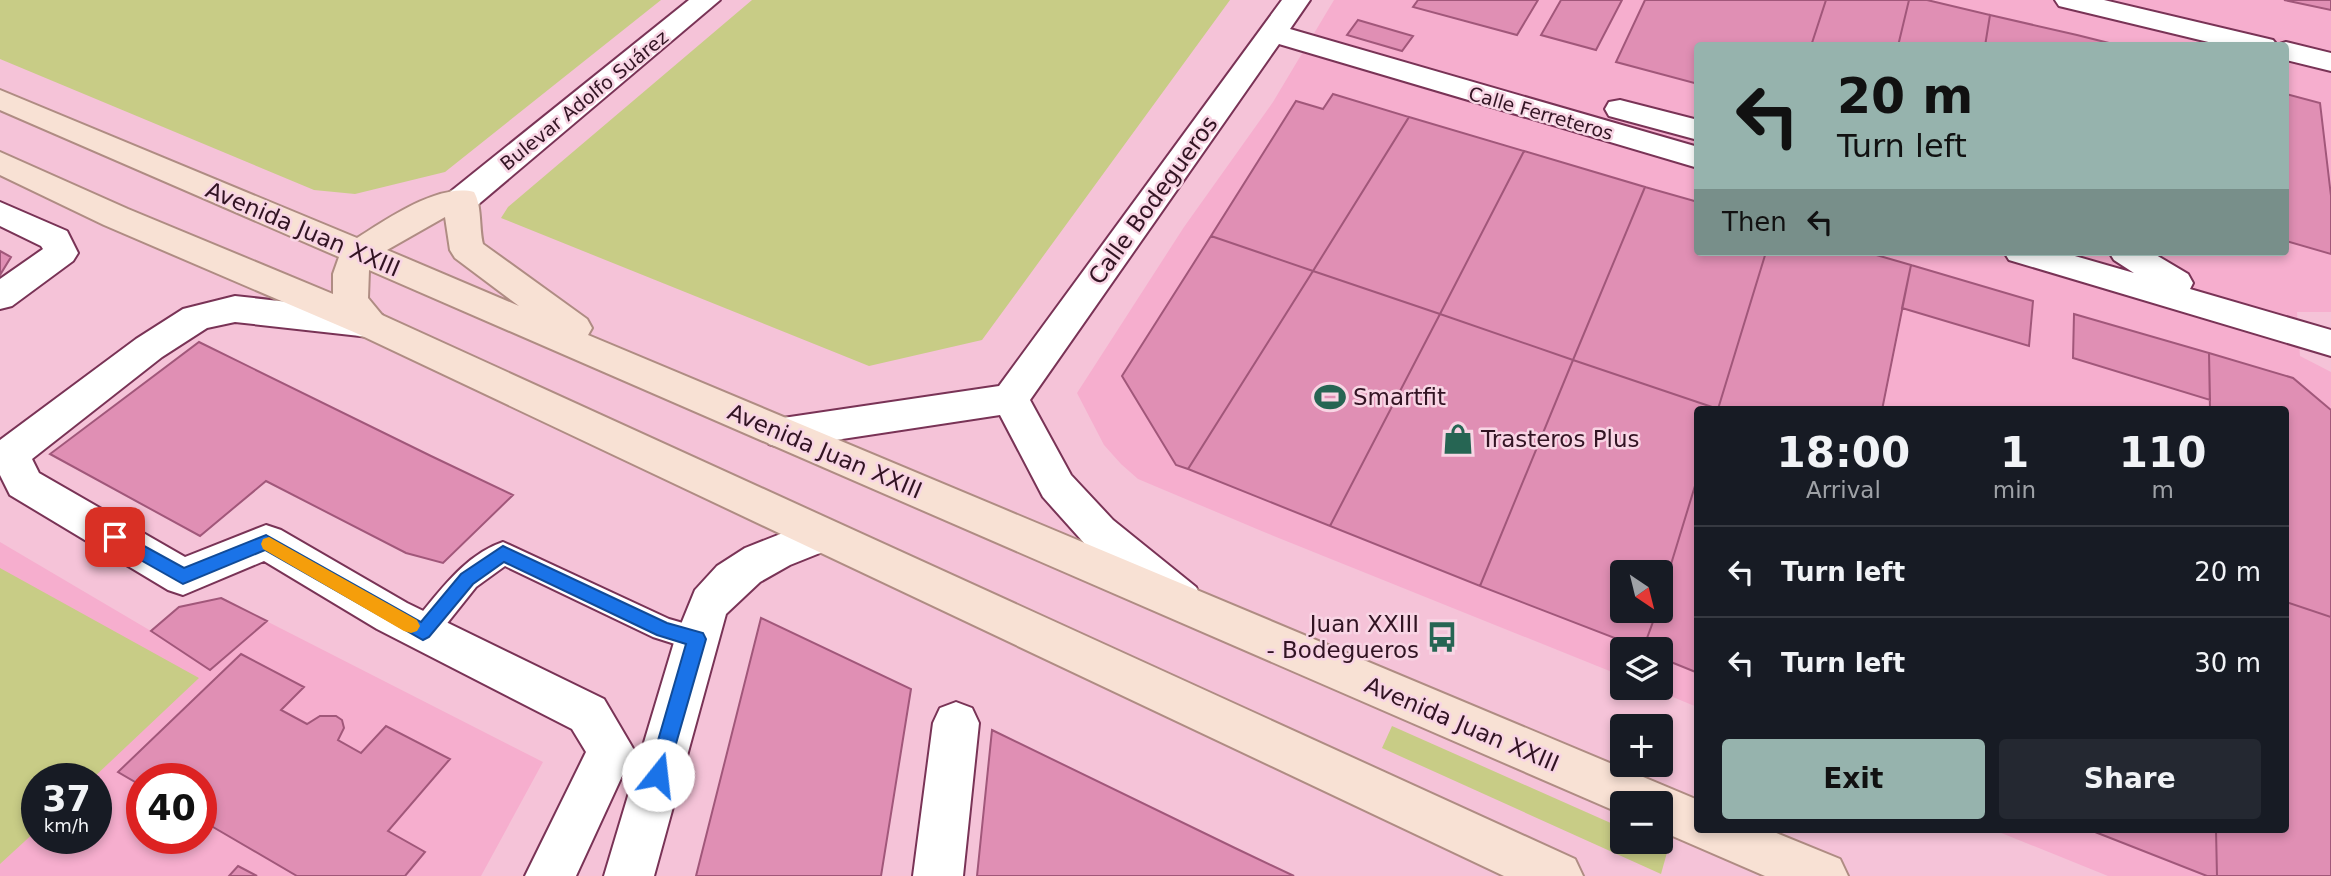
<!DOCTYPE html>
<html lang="en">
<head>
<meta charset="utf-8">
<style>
  :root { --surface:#171b24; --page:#242831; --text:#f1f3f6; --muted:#9ea1a6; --line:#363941; --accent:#96b3ad }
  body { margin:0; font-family:"DejaVu Sans",sans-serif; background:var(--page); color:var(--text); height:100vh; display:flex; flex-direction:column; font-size:26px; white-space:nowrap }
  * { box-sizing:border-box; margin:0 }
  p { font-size:23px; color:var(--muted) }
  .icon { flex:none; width:38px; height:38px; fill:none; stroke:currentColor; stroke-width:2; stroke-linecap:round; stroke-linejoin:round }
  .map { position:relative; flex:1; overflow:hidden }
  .sheet { position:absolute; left:1694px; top:406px; width:595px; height:427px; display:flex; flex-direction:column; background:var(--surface); border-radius:7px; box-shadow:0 4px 10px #0003 }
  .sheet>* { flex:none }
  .top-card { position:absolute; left:1694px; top:42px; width:595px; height:214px; border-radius:7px; box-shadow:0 4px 10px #0003; background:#96b3ad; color:#111; overflow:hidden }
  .needle { width:46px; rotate:145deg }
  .fabs { position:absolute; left:1610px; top:560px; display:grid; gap:14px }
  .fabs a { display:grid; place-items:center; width:63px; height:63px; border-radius:7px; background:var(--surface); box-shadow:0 4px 10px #0003; font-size:35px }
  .speed { position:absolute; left:21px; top:763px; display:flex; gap:14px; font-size:35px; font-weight:700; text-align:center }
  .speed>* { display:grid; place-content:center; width:91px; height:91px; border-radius:50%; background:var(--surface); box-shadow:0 4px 10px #0003; line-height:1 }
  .speed small { font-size:18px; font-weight:400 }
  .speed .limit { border:10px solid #d22; background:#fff; color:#111 }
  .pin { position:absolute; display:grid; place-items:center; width:60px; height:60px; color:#fff; margin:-30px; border-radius:14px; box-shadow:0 4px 10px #0006 }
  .me { position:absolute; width:77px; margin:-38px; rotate:16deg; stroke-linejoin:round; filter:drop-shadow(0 0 5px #0008) }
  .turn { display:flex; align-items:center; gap:24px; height:147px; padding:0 28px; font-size:32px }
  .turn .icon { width:91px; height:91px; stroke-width:2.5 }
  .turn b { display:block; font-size:49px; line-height:60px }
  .then { display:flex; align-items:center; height:66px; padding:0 28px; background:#0003; gap:14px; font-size:26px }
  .eta { display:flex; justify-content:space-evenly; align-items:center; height:119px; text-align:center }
  .eta b { font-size:42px; font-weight:700; line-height:49px }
  .button { display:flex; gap:14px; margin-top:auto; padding:14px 28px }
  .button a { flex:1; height:80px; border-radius:7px; background:var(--accent); color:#111; font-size:28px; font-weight:700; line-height:80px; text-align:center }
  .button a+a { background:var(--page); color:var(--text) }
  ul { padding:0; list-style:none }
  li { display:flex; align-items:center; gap:21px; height:91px; padding:0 28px; border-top:2px solid var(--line) }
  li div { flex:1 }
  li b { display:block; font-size:26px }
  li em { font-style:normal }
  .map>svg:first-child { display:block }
</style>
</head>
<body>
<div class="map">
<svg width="2331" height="876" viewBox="0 0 2331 876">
  <rect width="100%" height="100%" fill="#f5c3d8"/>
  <path fill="#f6aece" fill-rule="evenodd" d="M 1334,0 L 2331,0 L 2331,312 L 2297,312 L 2300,356 L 2331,372 L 2331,876 L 2108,876 L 1994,830 L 2286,830 L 2286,410 L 1698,410 L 1697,707 L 1651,688 L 1661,688 L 1661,649 L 1622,649 L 1622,676 L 1264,532 L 1138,479 L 1121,464 L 1104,445 L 1077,393 L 1184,227 L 1273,102 ZM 1698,46 L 2286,46 L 2286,252 L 1698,252 ZM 1622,572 L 1661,572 L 1661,611 L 1622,611 Z
    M 0,542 L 151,631 L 221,598 L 543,762 L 481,876 L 0,876 ZM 37,779 L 96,779 L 96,838 L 37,838 ZM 142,779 L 201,779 L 201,838 L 142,838 Z"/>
  <path fill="#c8cc86" d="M 0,0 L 661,0 L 445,172 L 355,194 L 314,190 L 0,59 Z
    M 752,0 L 1230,0 L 982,340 L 869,366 L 501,218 L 508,207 Z
    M 0,568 L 199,678 L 92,779 L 37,779 L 37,830 L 0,864 Z
    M 1392,726 L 1622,828 L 1622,842 L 1652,842 L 1668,849 L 1661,874 L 1382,748 Z"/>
  <path fill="#e08fb4" stroke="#a1577a" stroke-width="2" d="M 1418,0 L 1538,0 L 1517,35 L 1413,7 Z
    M 1561,0 L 1622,0 L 1596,50 L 1541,35 Z
    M 1645,0 L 1826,0 L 1811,46 L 1698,46 L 1698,84 L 1616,62 Z
    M 1826,0 L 1909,0 L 1898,46 L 1811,46 Z
    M 1909,0 L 1927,0 L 1990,15 L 1985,46 L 1898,46 Z
    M 2284,0 L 2331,0 L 2331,10 Z
    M 1990,15 L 2077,35 L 2121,46 L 1985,46 Z
    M 1358,20 L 1399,32 L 1413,36 L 1402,51 L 1347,35 Z
    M 1333,94 L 1409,117 L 1313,271 L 1211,236 L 1296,101 L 1323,109 Z
    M 2286,94 L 2320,103 L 2331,196 L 2331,254 L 2286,241 Z
    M 1409,117 L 1524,151 L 1440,314 L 1313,271 Z
    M 1524,151 L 1645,187 L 1573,360 L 1440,314 Z
    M 1645,187 L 1698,202 L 1698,252 L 1766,252 L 1718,409 L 1573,360 Z
    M 1211,236 L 1313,271 L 1188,469 L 1176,465 L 1122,376 Z
    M 0,251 L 11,257 L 0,275 Z
    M 1766,252 L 1866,252 L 1911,265 L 1882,410 L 1718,409 Z
    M 1911,265 L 2033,301 L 2029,346 L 1902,308 Z
    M 1313,271 L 1440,314 L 1330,526 L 1188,469 Z
    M 1440,314 L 1573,360 L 1480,586 L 1330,526 Z
    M 2074,314 L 2209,353 L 2210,400 L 2073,358 Z
    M 199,342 L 431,456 L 513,495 L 443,563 L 406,553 L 266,481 L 200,536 L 50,454 Z
    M 2209,353 L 2293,378 L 2331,410 L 2331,617 L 2286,602 L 2286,410 L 2210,410 Z
    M 1573,360 L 1718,409 L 1698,410 L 1698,476 L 1661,597 L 1661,572 L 1622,572 L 1622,611 L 1657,611 L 1643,649 L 1480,586 Z
    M 1698,476 L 1698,673 L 1661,658 L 1661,649 L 1643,649 L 1657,611 L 1661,611 L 1661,597 Z
    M 221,598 L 267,621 L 210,670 L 151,631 L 179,607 Z
    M 2286,602 L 2331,617 L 2331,876 L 2217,876 L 2216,830 L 2286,830 Z
    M 761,618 L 911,689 L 881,876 L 696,876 Z
    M 241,654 L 304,687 L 281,710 L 307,724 L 320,716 L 336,716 L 342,720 L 344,728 L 338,740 L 361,753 L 386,726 L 450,759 L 388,831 L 425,852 L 405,876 L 297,876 L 201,820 L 201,779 L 142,779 L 142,786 L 118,772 Z
    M 992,730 L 1235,848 L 1294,876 L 977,876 Z
    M 2090,830 L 2216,830 L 2217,876 L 2207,876 Z
    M 238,866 L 257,876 L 229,876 Z"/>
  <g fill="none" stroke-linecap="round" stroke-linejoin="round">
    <defs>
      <path id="service" d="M 503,542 L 669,619 L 707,630 L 711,639 L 707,648 L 697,651 L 653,637 L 505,566 L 476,587 L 433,641 L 423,644 L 413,641 L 409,632 L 413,623 C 439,593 464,555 503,542 Z"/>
      <path id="minor" d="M 1282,0 L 1310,0 L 1290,29 L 1698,147 L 1698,168 L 1279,44 L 1030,400 L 1071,475 L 1113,520 L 1196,587 L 1202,600 L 1196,613 L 1181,618 L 1166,613 L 1085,544 L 1043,497 L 1000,415 L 783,448 L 769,444 L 764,433 L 769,422 L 783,418 L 999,386 Z
        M 2055,0 L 2104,0 L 2273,40 L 2277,45 L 2286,42 L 2331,53 L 2331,71 L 2286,60 L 2286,46 L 2225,46 L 2059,6 Z
        M 1620,100 L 1698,120 L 1698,140 L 1609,116 L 1605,109 L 1609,102 Z
        M 0,202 L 67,231 L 78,253 L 73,261 L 12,306 L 0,309 L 0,279 L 43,249 L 41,246 L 0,226 Z
        M 2004,252 L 2061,252 L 2134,273 L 2114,260 L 2109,252 L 2151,252 L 2188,274 L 2193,283 L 2190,289 L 2331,330 L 2331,356 L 2009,260 Z
        M 235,296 L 369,311 L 382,315 L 387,324 L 382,333 L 369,337 L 235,322 L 207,328 L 162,357 L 32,459 L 39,473 L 185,557 L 266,525 L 281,530 L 407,603 L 604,699 L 634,750 L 576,876 L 525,876 L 586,752 L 572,729 L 377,629 L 264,561 L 183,595 L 168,590 L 10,495 L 0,475 L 0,440 L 136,339 L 183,309 Z
        M 956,702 L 972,708 L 979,723 L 963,876 L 913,876 L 933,723 L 940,708 Z"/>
      <path id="tertiary" d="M 821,518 L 835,523 L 841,535 L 835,547 L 790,565 L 760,582 L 726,614 L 654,876 L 604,876 L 675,639 L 695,590 L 717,566 L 745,548 Z"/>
      <path id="secondary" d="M 689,0 L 720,0 L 474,208 L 462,211 L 450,208 L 446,200 L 450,192 Z"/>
      <path id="primary" d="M 0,90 L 357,238 C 386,220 438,183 474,192 C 482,206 479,228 483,244 L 587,319 L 592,328 L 588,335 L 1698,800 L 1698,830 L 1769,830 L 1840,859 L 1848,876 L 1765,876 L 1661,831 L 1661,803 L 1622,803 L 1622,814 L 369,270 L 368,298 L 382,315 L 1575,859 L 1583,876 L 1504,876 L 356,333 L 104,225 L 0,175 L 0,152 L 128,209 L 333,294 L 333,274 L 339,257 L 0,110 ZM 445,217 L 450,250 L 455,258 L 519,306 L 387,250 Z"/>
    </defs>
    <use href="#service" stroke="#793356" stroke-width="4"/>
    <use href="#minor" stroke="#793356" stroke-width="4"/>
    <use href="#tertiary" stroke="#793356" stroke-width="4"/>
    <use href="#secondary" stroke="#793356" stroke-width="4"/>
    <use href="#primary" stroke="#af8c83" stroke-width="4"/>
    <use href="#service" fill="#fff" fill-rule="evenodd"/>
    <use href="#minor" fill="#fff" fill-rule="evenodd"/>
    <use href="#tertiary" fill="#fff" fill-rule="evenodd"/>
    <use href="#secondary" fill="#fff" fill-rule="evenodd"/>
    <use href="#primary" fill="#f8e1d4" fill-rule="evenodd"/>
  </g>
  <path fill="#1a73e8" stroke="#114b97" stroke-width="2" d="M 115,530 L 184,568 L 266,535 L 421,622 L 461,574 L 503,546 L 667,623 L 703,633 L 706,639 L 665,782 L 658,785 L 651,782 L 648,775 L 686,644 L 657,635 L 504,562 L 473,584 L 429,637 L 423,640 L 265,550 L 183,584 L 109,542 L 107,537 L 109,532 Z"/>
  <path fill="#f59e0b" d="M 269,537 L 417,620 L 420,626 L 417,631 L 411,633 L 404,631 L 263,549 L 261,544 L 263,539 Z"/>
  <defs>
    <symbol id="stadium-bare" viewBox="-9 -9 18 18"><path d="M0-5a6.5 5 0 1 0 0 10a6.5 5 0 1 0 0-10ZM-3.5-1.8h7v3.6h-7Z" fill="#266553" stroke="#f8d5e4" stroke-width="2.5" paint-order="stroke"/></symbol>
    <symbol id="shop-bare" viewBox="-9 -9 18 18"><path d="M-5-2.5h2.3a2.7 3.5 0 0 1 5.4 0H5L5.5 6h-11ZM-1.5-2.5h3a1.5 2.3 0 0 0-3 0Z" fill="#266553" stroke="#f8d5e4" stroke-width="2.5" paint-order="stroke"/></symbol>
    <symbol id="bus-bare" viewBox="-9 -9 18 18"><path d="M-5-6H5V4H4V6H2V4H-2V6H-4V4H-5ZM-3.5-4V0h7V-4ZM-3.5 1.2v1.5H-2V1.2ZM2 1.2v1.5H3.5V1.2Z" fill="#266553" stroke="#f8d5e4" stroke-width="2.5" paint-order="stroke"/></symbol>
  </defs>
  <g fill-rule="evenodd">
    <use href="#stadium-bare" x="1308" y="375" width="44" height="44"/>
    <use href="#shop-bare" x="1436" y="417" width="44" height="44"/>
    <use href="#bus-bare" x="1420" y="615" width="44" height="44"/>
  </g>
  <g text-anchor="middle" stroke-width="5" stroke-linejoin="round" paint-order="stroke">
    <g font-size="19" fill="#321423" stroke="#f8d5e4">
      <text transform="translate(584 100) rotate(-39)" y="7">Bulevar Adolfo Suárez</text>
      <text transform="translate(1541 113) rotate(16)" y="7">Calle Ferreteros</text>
    </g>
    <g font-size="23" fill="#321423" stroke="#f8d5e4">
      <text transform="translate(1153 200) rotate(-54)" y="8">Calle Bodegueros</text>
      <text transform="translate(303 229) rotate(23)" y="8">Avenida Juan XXIII</text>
      <text transform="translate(825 451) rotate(23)" y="8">Avenida Juan XXIII</text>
      <text transform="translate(1462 724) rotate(23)" y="8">Avenida Juan XXIII</text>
    </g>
    <g font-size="23" fill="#321423" stroke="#f8d5e4" text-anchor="start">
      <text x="1353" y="405">Smartfit</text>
      <text x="1481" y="447">Trasteros Plus</text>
      <text x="1419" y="632" text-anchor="end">Juan XXIII<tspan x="1419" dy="26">- Bodegueros</tspan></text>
    </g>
  </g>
</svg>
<div class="fabs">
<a><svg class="needle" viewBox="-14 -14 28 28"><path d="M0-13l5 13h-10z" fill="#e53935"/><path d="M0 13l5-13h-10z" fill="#9ea1a6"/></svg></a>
<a><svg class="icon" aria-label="layers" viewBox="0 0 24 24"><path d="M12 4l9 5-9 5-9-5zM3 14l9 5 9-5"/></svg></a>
<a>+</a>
<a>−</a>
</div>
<div class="speed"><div>37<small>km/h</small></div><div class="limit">40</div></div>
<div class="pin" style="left:115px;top:537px;background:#d93025"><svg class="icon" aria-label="arrive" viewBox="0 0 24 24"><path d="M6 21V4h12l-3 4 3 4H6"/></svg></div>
<svg class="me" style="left:658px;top:775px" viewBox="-20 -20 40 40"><circle r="19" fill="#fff"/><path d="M0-13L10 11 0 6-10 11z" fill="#1a73e8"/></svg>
<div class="top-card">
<div class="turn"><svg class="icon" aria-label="left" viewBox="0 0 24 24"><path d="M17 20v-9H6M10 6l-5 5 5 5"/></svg><div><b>20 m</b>Turn left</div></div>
<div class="then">Then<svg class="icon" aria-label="left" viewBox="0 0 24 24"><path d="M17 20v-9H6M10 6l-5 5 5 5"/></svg></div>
</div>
<section class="sheet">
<div class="eta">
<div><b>18:00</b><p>Arrival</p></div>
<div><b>1</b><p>min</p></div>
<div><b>110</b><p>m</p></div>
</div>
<ul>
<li><svg class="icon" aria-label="left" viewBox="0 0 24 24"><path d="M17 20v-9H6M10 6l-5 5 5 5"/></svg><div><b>Turn left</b></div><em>20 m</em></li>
<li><svg class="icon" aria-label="left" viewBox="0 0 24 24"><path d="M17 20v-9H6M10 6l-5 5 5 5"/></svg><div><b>Turn left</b></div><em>30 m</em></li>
</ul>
<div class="button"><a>Exit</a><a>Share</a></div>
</section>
</div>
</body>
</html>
